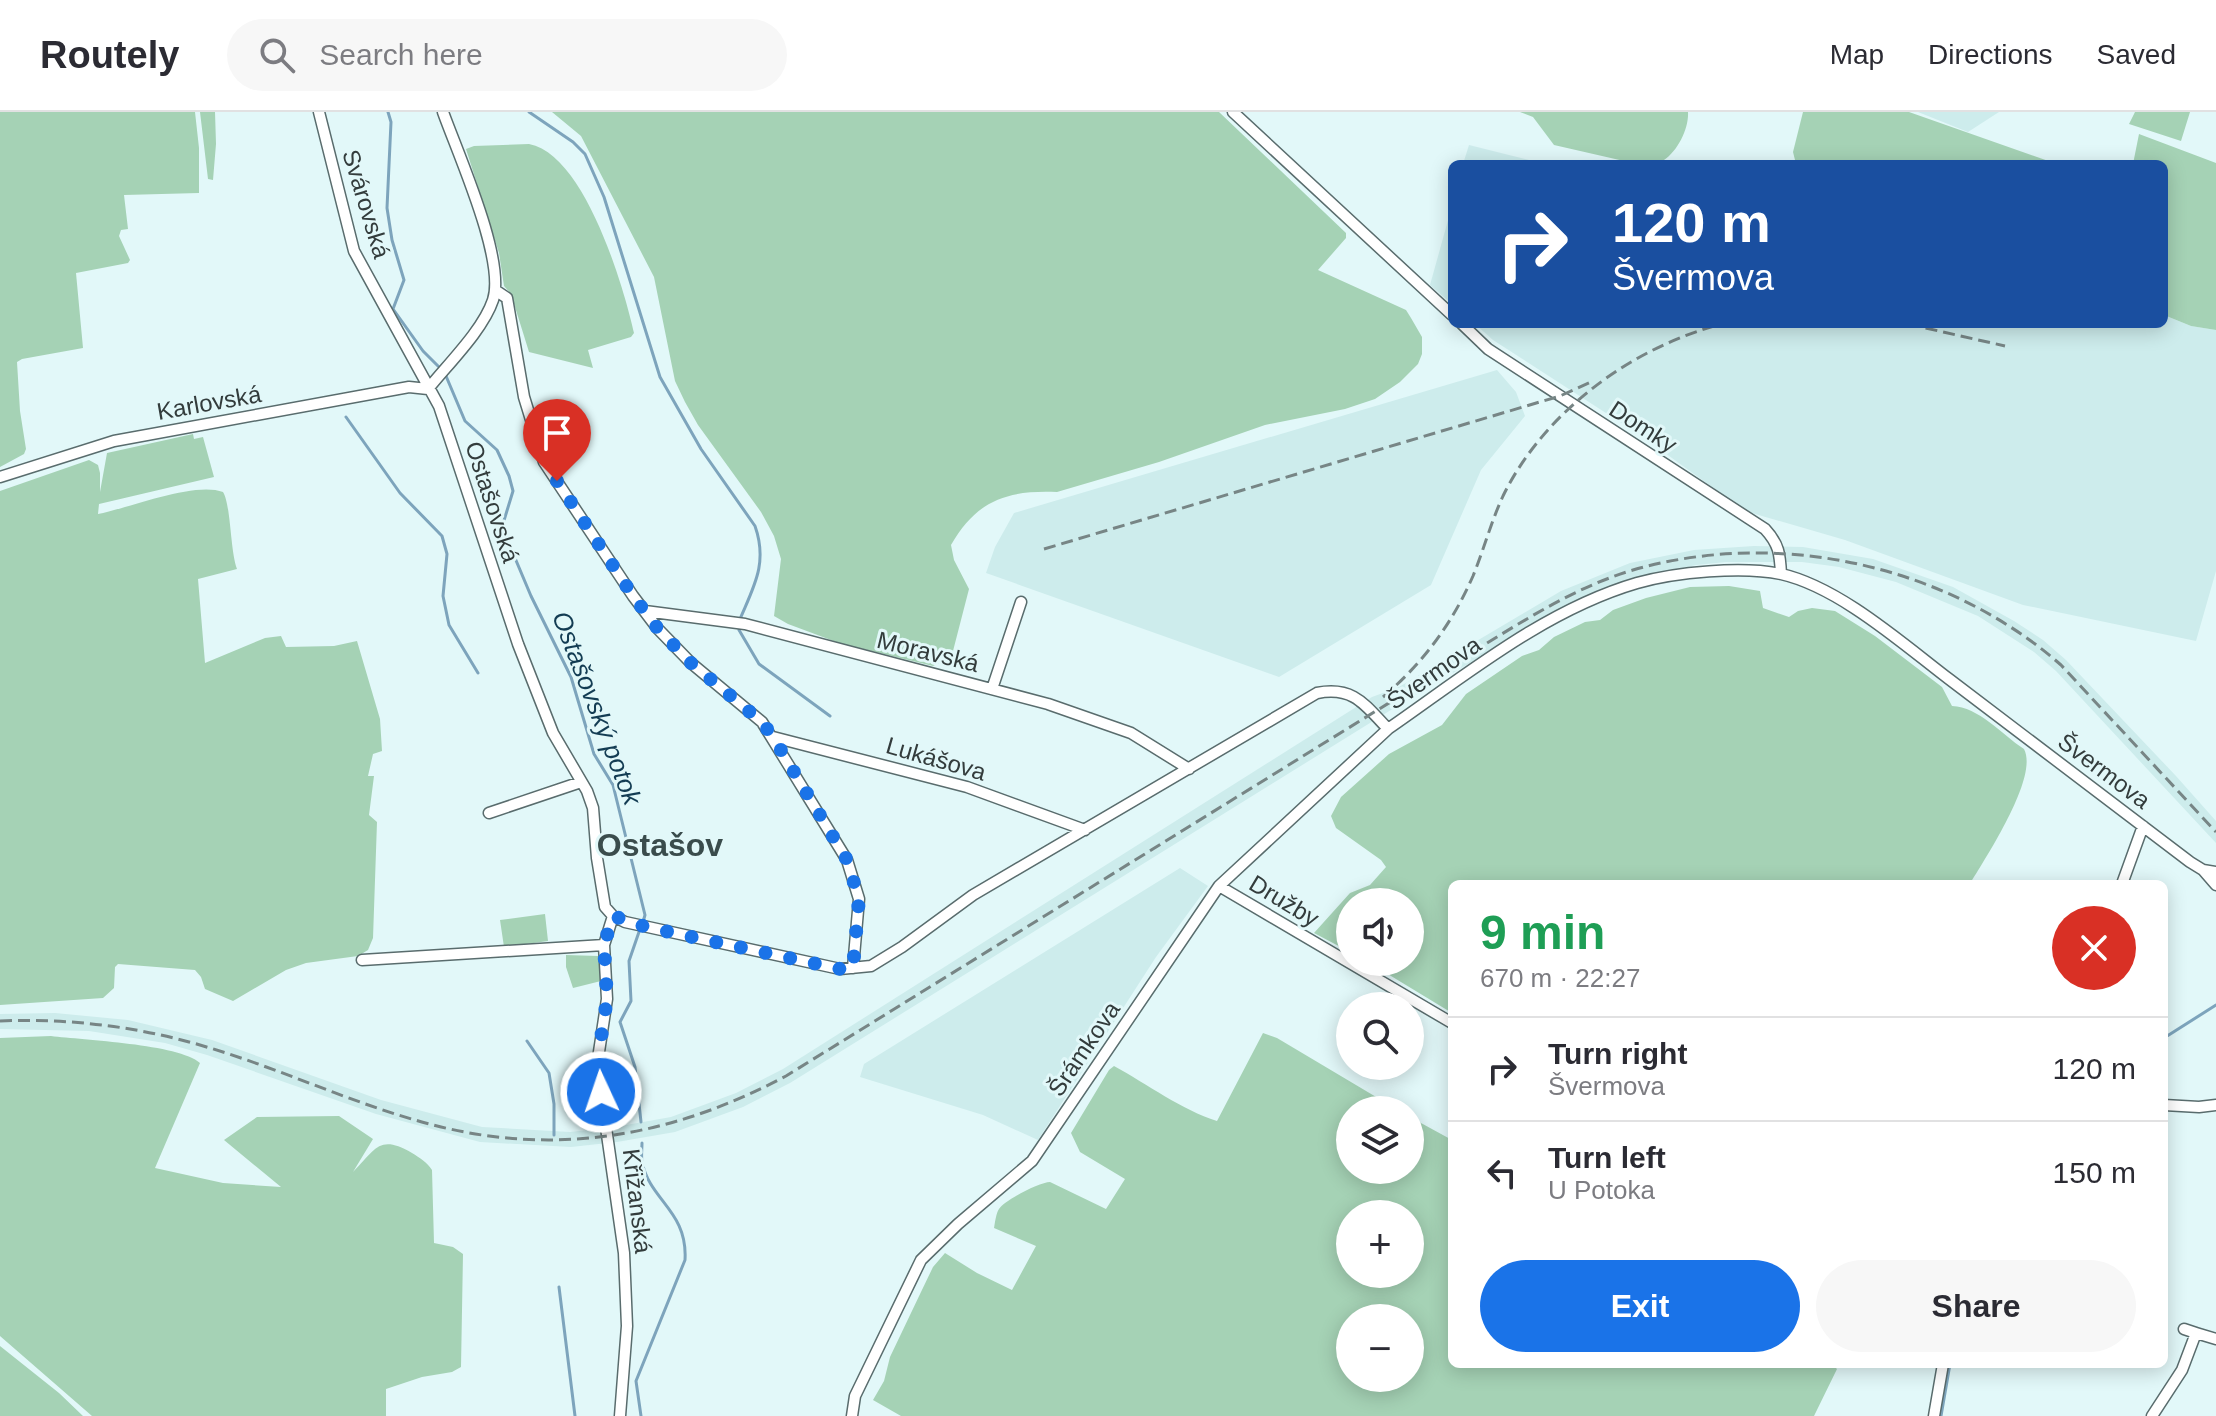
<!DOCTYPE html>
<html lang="en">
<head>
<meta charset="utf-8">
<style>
  :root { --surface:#fff; --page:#f7f7f7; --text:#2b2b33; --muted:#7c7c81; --line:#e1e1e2; --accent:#1a73e8 }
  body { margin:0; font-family:Helvetica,sans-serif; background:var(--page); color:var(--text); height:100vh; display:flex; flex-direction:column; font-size:30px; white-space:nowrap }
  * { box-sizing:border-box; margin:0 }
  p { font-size:26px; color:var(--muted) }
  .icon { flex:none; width:44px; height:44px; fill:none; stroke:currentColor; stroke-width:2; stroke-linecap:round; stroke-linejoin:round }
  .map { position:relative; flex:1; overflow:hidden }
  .details { position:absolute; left:1448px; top:768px; width:720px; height:488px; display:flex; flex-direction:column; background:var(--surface); border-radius:12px; box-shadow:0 4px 20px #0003 }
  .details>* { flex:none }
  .top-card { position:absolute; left:1448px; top:48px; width:720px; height:168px; border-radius:12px; box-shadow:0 4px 20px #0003; background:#1a4fa0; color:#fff; overflow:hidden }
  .buttons { position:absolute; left:1336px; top:776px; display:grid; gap:16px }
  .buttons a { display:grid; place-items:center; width:88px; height:88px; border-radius:50%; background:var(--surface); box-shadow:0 4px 20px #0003; font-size:40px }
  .pin { position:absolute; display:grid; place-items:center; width:68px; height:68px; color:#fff; margin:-82px -34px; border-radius:50% 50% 50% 0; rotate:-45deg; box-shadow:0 0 8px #0007 }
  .pin .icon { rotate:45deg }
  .me { position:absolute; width:88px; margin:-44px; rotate:357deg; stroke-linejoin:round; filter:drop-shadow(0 0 6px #0008) }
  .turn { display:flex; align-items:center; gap:28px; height:168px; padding:0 32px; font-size:36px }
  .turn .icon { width:104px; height:104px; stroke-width:2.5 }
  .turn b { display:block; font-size:56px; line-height:68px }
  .round { display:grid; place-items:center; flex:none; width:84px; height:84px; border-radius:42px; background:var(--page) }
  .headline { display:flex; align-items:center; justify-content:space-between; height:136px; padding:0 32px }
  h1 { font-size:48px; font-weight:600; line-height:60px; color:#1e9e55 }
  .action { display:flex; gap:16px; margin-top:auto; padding:16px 32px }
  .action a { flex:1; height:92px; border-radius:48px; background:var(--accent); color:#fff; font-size:32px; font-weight:600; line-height:92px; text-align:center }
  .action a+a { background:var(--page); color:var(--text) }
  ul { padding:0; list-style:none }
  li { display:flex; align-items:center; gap:24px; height:104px; padding:0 32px; border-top:2px solid var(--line) }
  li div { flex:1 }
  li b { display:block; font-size:30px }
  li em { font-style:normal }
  header { display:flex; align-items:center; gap:48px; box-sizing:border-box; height:112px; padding:0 40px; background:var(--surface); border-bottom:2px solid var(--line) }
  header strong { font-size:38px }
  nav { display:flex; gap:44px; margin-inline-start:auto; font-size:28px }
  .search { width:560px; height:72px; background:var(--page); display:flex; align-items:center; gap:20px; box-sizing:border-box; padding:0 28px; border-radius:44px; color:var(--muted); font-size:30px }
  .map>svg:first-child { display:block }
</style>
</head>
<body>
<header>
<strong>Routely</strong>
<div class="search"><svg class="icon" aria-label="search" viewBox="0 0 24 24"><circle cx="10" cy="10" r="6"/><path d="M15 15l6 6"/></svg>Search here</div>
<nav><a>Map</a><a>Directions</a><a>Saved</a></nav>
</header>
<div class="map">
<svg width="2216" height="1304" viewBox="0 0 2216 1304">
  <rect width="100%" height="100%" fill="#e2f8f9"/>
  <path fill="#cdecec" d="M 1918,0 L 1999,0 L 1968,20 Z
    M 1469,33 L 1545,52 L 1463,52 Z
    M 1452,94 L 1452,192 L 1430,173 Z
    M 2164,203 L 2191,214 L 2216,218 L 2216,459 L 2196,529 L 2023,493 L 1845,428 L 1745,399 L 1643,325 L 1493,228 L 1475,212 L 2164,212 Z
    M 1497,258 L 1516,280 L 1525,304 L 1481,358 L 1431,473 L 1279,565 L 986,461 L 995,435 L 1014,401 Z
    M 1754,434 L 1803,435 L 1873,447 L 1953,475 L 2014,509 L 2043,528 L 2066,548 L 2176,664 L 2216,709 L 2216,731 L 2056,559 L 2034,540 L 1978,504 L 1896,470 L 1839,455 L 1802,450 L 1726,450 L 1696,453 L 1634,466 L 1568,493 L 1407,588 L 790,971 L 743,995 L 675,1020 L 617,1030 L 571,1035 L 480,1030 L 376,1002 L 207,943 L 165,931 L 89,919 L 0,917 L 0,902 L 55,901 L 128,908 L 212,928 L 381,988 L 482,1015 L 570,1020 L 615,1015 L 671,1005 L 736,981 L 783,957 L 1372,585 L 1399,575 L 1561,479 L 1630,451 L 1694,438 Z
    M 1180,756 L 1208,774 L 1156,845 L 1038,1028 L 983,1003 L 860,965 L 864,952 Z"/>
  <path fill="#a5d2b5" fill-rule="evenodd" d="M 0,0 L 195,0 L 199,36 L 199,81 L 124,83 L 128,117 L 121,118 L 119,124 L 130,148 L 128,151 L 76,161 L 83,236 L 22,247 L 17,250 L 20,299 L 26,337 L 24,342 L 0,355 Z
    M 200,0 L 215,0 L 216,32 L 213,68 L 208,67 Z
    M 552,0 L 1219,0 L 1346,121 L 1346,126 L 1318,158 L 1406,198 L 1411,206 L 1422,225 L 1422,242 L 1418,252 L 1400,270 L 1375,287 L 1345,297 L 1265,313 L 1159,350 L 1057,380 C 1007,378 977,388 951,433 L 954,448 L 969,477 L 953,539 L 947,547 L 933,554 L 839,531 L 788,512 L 774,504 L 781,447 L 774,424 L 761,400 L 698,313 L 685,290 L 675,269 L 654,165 L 581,24 Z
    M 1520,0 L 1688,0 C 1689,16 1678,39 1664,48 C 1656,53 1645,52 1637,52 L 1554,33 L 1533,5 Z
    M 1803,0 L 1909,0 L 2057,52 L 1796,52 L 1793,40 Z
    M 2135,0 L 2190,0 L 2181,29 L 2129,12 Z
    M 2139,22 L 2216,51 L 2216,218 L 2191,214 L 2164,203 L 2164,52 L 2133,52 Z
    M 529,32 C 584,42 623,172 634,221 L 631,225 L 588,238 L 593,256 L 529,240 L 511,182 L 504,174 L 499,141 L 466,37 L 474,34 Z
    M 193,322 L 194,327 L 203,325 L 214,365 L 99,392 L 98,402 C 129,396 195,369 223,380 C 231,393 230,437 237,457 L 198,467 L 205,551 L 265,526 L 281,524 L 286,535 L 334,534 L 357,529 L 380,607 L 382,639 L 373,642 L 368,664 L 374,664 L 369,703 L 377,710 L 373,826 L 368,838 L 358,844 L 306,851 L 286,858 L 233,889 L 205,877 L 201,865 L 195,858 L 118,852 L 115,855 L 114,876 L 103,886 L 0,893 L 0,379 L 89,348 L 98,353 L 100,361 L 100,380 L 107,341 Z
    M 1729,474 L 1760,479 L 1763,496 L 1789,505 L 1798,499 L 1812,496 L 1835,499 L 1875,524 L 1942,575 L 1952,594 C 1979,595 2001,622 2024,637 C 2039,665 1986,745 1970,772 L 1452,772 L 1452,901 L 1368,850 L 1410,850 L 1410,790 L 1350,790 L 1350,840 L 1314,821 L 1350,781 L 1370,773 L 1386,755 L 1381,748 L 1336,716 L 1331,704 L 1341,685 L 1389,642 L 1442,613 L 1466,582 L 1522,544 L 1539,538 L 1554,525 L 1585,510 L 1600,508 L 1613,498 L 1646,486 L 1690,475 Z
    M 545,802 L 548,829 L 504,835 L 500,808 Z
    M 566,843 L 598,844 L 601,869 L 573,876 L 566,855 Z
    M 1263,921 L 1277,926 L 1398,998 L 1350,998 L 1350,1058 L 1410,1058 L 1410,1005 L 1452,1028 L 1452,1252 L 1832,1252 L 1837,1257 L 1814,1304 L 901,1304 L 873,1288 L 884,1269 L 890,1245 L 921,1180 L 933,1155 L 945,1141 L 977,1161 L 1012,1178 L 1036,1134 L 994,1116 C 995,1111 996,1101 999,1097 C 1005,1088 1040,1070 1050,1070 L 1106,1097 L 1125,1067 L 1080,1040 L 1071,1021 L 1109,958 L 1114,954 C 1147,972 1182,998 1217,1009 ZM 1350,1102 L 1410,1102 L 1410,1162 L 1350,1162 ZM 1350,1206 L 1410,1206 L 1410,1266 L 1350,1266 Z
    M 51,924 C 83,928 179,932 200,951 L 155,1056 L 223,1071 L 281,1075 L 224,1028 L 257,1005 L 339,1004 L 373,1027 L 353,1060 C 376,1037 379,1022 412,1041 C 420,1046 427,1050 432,1058 L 434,1131 L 453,1135 L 463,1142 L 461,1255 L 452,1260 L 422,1265 L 386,1277 L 386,1304 L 92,1304 L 0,1224 L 0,926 Z
    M 0,1234 L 59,1281 L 83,1304 L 0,1304 Z"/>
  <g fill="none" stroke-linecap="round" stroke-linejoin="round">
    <path stroke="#7da4bc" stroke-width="3" d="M 388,0 L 391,10 L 387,96 L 392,128 L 404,168 L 393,197 L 423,239 L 438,254
      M 529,0 L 573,30 L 585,42 L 604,85 L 660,265 L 701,337 L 755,414 C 768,451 754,474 740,507
      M 446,264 L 465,309 L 497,338 L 509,364 L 513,379 L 502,415 L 531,484 L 571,565 L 594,642 L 613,673 L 645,803 L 643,810
      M 346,305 L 400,381 L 442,424 L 447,442 L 443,484 L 449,513 L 478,561
      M 739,518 L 759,552 L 830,604
      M 640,817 L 629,849 L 631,889 L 620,910 L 635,955 L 641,1010
      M 2164,926 L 2216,893
      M 527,929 L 549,961 L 554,992 L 554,1023
      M 559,1175 L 575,1304
      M 641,1304 L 636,1269 L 685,1148 C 688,1099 650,1089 642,1050 C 641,1044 642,1037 642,1031
      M 1941,1304 L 1950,1252"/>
    <defs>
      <path id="minor" d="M 319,0 L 354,139 L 439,294 L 518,532 L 553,621 L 587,679 L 593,696 L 597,746 L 605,795 L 613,804 L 625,810 L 840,857 L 871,854 L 902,835 L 973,783 L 1317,581 C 1354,574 1365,593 1388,617 C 1466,563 1545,498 1637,471 C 1676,460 1742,454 1781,462 C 1839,475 1903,532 1949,567 C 2030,628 2110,689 2190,750 L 2203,758 L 2216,760
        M 1233,0 L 1452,203
        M 495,178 L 507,186 L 524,285 L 544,350 L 633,484 L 658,517 L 691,551 L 762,610 L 847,748 L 859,787 L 853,856
        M 1462,212 L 1488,237 L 1765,417 C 1779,432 1780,442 1781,462
        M 428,277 C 448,252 483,218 493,188 C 506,148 458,42 443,0
        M 0,365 L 114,329 L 409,275 L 428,277
        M 645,499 L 745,512 L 1048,592 L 1131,621 L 1189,657
        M 992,577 L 1021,490
        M 773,625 L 967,675 L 1085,718
        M 489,701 L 581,670
        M 2203,758 L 2216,773
        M 2122,772 L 2143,714
        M 1219,774 L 1452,911
        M 613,804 L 604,833 L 607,887 L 597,953 L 624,1141 L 627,1214 L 620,1304
        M 362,848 L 604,833
        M 2164,993 L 2199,995 L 2216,993
        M 2184,1217 L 2196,1221
        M 852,1304 L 855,1284 L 921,1148 L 958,1112 L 1032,1049 L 1219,774 L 1388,617
        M 1934,1304 L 1943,1252
        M 2152,1304 L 2182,1258 L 2196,1221 L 2216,1227"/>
    </defs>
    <use href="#minor" stroke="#596c6d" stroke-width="13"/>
    <use href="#minor" stroke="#fff" stroke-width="10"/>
    <path stroke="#778585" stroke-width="3" stroke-dasharray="12 6" stroke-linecap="butt" d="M 1908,212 L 2005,234
      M 1044,437 L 1560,284 L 1593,269
      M 1383,585 C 1423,551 1452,512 1473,464 C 1484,437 1491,410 1503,384 C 1544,300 1632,235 1722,212
      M 0,909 C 71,906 142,915 210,936 C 300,963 388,1009 482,1023 C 591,1039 690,1015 786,964 C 967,852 1148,740 1329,628 C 1381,596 1432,564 1484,533 C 1531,504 1579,474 1633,458 C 1779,416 1947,453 2061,553 L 2216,720"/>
  </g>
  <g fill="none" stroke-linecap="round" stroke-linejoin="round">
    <path stroke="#1a73e8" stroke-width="14" stroke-dasharray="0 25.2" d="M 557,369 L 633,484 L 658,517 L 691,551 L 762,610 L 773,625 L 847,748 L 859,787 L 853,856 L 840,857 L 646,815 L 613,804 L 604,833 L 607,887 L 597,953 L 601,980"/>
  </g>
  <g text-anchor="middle" stroke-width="6" stroke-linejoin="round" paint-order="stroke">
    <g font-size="24" fill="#333c3c" stroke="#e2f8f9">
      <text transform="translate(366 92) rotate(73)" y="8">Svárovská</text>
      <text transform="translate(209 291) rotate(-10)" y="8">Karlovská</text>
      <text transform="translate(1643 315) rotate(33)" y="8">Domky</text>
      <text transform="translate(492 390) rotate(72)" y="8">Ostašovská</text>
      <text transform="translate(928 540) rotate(14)" y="8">Moravská</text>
      <text transform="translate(1434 561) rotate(-35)" y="8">Švermova</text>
      <text transform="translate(936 647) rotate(16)" y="8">Lukášova</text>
      <text transform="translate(2104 659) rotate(37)" y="8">Švermova</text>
      <text transform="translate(1284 789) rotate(31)" y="8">Družby</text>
      <text transform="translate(1084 937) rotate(-56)" y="8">Šrámkova</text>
      <text transform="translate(637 1089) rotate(83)" y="8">Křižanská</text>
    </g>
    <g font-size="26" font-style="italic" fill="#133c53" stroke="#e2f8f9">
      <text transform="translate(597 596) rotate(69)" y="9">Ostašovský potok</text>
    </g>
    <g font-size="32" font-weight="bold" fill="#3a4c4c" stroke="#e2f8f9">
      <text x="660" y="744">Ostašov</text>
    </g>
  </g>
</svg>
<div class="buttons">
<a><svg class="icon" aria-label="sound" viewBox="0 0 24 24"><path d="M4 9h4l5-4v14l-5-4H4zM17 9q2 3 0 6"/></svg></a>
<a><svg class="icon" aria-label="search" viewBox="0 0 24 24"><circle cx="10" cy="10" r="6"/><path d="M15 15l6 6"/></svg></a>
<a><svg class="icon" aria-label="layers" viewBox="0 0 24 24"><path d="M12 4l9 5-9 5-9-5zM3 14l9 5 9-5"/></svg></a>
<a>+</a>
<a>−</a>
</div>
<div class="pin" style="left:557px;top:369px;background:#d93025"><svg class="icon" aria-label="arrive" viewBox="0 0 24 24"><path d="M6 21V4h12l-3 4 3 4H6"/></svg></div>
<svg class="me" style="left:601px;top:980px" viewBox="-20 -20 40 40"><circle r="17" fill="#1a73e8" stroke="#fff" stroke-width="3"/><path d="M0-11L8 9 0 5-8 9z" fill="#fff"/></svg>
<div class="top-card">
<div class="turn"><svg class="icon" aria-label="right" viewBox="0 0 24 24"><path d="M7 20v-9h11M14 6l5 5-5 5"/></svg><div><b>120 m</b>Švermova</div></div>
</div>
<section class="details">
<div class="headline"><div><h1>9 min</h1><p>670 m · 22:27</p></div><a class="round" style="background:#d93025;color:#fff"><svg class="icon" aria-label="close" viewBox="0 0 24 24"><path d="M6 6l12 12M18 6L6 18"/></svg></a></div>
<ul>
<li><svg class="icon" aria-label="right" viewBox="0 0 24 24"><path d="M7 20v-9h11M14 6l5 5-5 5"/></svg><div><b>Turn right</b><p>Švermova</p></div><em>120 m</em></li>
<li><svg class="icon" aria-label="left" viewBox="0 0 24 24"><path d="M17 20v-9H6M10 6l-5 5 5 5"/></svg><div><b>Turn left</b><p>U Potoka</p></div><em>150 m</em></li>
</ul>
<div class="action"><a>Exit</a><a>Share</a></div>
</section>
</div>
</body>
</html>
